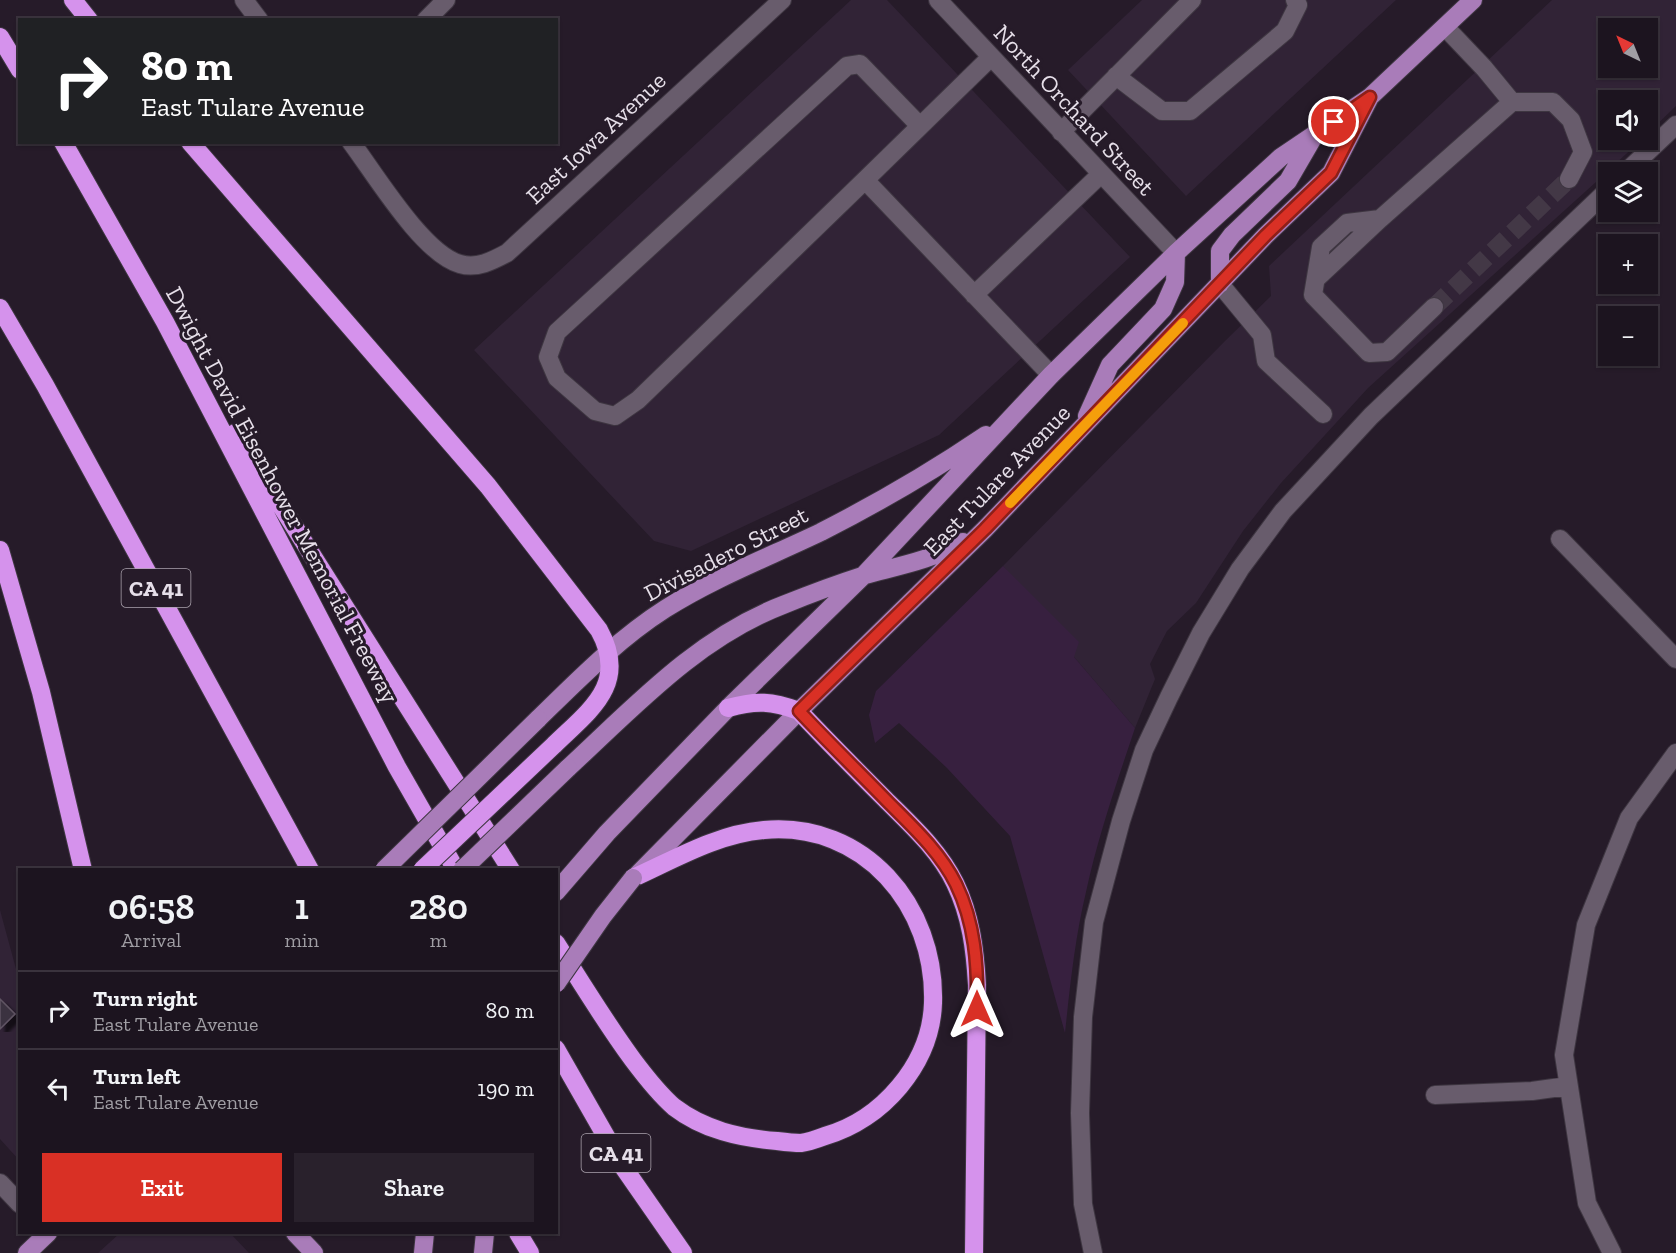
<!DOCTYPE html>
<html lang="en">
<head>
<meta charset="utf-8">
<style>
  :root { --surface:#1c141f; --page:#29212c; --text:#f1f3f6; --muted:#a09ea4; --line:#3a333d; --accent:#d93025 }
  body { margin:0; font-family:"Zilla Slab",serif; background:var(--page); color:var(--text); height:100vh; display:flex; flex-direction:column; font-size:22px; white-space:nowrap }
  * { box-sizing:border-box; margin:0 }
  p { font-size:20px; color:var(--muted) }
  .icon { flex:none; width:33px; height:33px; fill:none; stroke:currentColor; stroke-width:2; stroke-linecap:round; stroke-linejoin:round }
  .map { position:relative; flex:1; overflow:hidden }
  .side { position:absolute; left:18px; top:868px; width:540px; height:366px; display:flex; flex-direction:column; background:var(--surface); border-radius:0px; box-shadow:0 2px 4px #0004,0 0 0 2px var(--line) }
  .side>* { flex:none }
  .top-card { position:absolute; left:18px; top:18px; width:540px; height:126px; border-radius:0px; box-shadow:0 2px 4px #0004,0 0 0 2px var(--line); background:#202124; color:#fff; overflow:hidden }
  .needle { width:39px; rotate:317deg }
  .buttons { position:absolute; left:1598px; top:18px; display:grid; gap:12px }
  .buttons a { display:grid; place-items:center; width:60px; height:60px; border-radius:0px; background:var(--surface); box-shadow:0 2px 4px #0004,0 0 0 2px var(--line); font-size:30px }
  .pin { position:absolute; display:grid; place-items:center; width:51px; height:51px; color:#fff; margin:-26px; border:3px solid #fff; border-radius:50%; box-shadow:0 2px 6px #0007 }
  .me { position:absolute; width:66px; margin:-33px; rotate:0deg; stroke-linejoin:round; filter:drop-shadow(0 0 4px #0008) }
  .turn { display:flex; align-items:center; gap:21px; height:126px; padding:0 24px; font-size:27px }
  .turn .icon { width:78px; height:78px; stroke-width:2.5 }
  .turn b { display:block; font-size:42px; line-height:51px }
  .eta { display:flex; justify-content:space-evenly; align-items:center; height:102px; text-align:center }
  .eta b { font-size:36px; font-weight:600; line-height:42px }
  .cta { display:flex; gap:12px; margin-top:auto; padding:12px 24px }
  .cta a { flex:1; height:69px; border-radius:0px; background:var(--accent); color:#fff; font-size:24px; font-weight:600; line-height:69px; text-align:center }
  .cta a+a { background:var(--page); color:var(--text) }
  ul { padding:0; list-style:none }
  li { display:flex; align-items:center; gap:18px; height:78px; padding:0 24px; border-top:2px solid var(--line) }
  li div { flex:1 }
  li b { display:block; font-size:22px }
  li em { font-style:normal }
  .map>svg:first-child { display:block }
</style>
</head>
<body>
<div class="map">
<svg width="1676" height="1253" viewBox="0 0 1676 1253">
  <defs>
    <filter id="shadow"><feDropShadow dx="5.5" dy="5.5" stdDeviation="1.5" flood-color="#0009"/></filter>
  </defs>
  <rect width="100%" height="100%" fill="#261b29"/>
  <path fill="#312336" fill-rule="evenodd" d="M 851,0 L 887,0 L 1130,257 L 939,435 L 691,551 L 654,541 L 474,350 Z
    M 1142,0 L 1396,0 L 1186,196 L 1068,70 Z
    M 1552,0 L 1676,0 L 1676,106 L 1647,134 L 1647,100 L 1608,100 L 1608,140 L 1641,140 L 1596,182 L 1368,388 L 1281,483 L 1243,531 L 1196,603 L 1167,631 L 1150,664 L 1155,679 L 1135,728 L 1074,657 L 1003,566 L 1226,340 L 1271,296 L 1269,266 ZM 1608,28 L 1647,28 L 1647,68 L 1608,68 Z
    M 0,910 L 19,980 L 19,1160 L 0,1139 Z
    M 120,1233 L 230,1233 L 249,1253 L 98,1253 Z"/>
  <path fill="#37203f" d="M 1003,566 L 1079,642 L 1074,657 L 1135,728 C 1117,782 1098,836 1086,892 C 1075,938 1070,986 1065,1033 L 1010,836 L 947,768 L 899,723 L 875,743 L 869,715 L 876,691 Z"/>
  <path fill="#3b303f" stroke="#605464" stroke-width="1.5" filter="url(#shadow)" d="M 0,999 L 15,1014 L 0,1029 Z"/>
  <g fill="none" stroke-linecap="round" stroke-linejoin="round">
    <path stroke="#433846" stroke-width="18" stroke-dasharray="18 9" stroke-linecap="butt" d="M 1434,307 L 1569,179"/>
    <defs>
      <path id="minor" d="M 244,0 L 259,20
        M 938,0 L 1176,253
        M 426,20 L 446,0
        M 1445,27 L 1484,68 L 1512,102
        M 991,57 L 865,180 L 1051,375
        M 1116,76 L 1162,111 L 1190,111 L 1285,31 L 1298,5 L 1295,0
        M 1061,132 L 1192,0
        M 351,142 C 375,174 423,254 460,264 C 477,269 492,261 507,253 L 782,0
        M 1626,172 L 1676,125
        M 865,180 L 638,400 L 615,416 L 595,411 L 557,378 L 548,357 L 557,332 L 847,66 L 860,64 L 920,126
        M 1380,219 L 1347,223 L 1321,247 L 1313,295 L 1369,353 L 1387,352 L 1434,307
        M 1316,279 L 1380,219 L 1512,102 L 1553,102 L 1571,120 L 1583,152 L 1569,179
        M 1220,284 L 1262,335 L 1266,361 L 1323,414
        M 974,295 L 1101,174
        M 1560,539 L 1676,659
        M 1435,1095 L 1532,1091 L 1568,1086
        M 0,1183 L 20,1204
        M 1093,1253 L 1083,1204 L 1080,1113 L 1083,1017 L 1094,922 L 1121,821 L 1144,750 L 1169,697 L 1201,633 L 1240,569 L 1283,511 L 1371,416 L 1608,190
        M 1612,1253 L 1587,1203 L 1564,1055 L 1586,925 L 1629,818 L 1676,753"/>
      <path id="major" d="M 1220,284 L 1220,251 L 1232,235 L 1288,181 L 1313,138
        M 1087,416 L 1110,365 L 1163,309 L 1175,282 L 1176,253
        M 538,719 C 578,680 618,639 665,609 C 714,578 769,557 821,532 C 878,503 933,471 986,435
        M 568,768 C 634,707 697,638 783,605 C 810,594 837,584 865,575 C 898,566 932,560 963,542
        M 635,877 L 799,711 L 985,529 L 1266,235 L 1331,173 L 1369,99
        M 556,892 L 607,833 L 728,708 L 863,576 L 1051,375 L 1176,253 L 1281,157 L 1370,97 L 1473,0
        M 295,1233 L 314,1253
        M 27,1253 L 48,1233
        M 423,1253 L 425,1233
        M 483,1253 L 485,1233"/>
      <path id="highway" d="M 73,0 L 89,20
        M 0,37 L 20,70
        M 63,142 L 165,322 L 397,767 L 456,870
        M 190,142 L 488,486 L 599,630 C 629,684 590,710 554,745
        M 0,308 L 45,385 L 310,870
        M 235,433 L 511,870
        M 0,550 L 41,692 L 83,870
        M 728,708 C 756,700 772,701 799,711 C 827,741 856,770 885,799 C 911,825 939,850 955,883 C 971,916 975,950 977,985 L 974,1253
        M 556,943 C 581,982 605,1022 633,1060 C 645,1076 658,1093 674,1107 C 704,1130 740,1138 777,1141 C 785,1142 794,1143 801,1143 C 809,1142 817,1139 825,1136 C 882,1120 931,1064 933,1003 C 936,906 864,821 764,830 C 717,834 675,859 633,878
        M 556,1049 L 624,1168 L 683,1253
        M 518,1233 L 530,1253"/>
    </defs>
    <use href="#minor" stroke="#3e3641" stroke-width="20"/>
    <use href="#major" stroke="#3e3641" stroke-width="20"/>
    <use href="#highway" stroke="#3e3641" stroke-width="20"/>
    <use href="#minor" stroke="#685c6c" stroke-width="18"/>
    <use href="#major" stroke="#a97cb9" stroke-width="18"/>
    <use href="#highway" stroke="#d592ec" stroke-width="18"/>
    <defs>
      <path id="major-bridge" d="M 384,870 L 538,719
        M 462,870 L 568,768
        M 556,984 L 603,916 L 633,878"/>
      <path id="highway-bridge" d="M 422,870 L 554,745"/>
    </defs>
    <use href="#major-bridge" stroke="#3e3641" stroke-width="20" stroke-linecap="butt"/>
    <use href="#highway-bridge" stroke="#3e3641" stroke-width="20" stroke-linecap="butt"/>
    <use href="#major-bridge" stroke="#a97cb9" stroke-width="18"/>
    <use href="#highway-bridge" stroke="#d592ec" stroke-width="18"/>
  </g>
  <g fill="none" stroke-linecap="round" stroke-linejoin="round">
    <defs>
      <path id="route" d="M 977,1009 C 978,965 975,923 956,884 C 940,852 913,827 889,803 C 859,772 828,742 799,711 L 985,529 L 1266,235 L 1331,173 L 1370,97 L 1334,122"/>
    </defs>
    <use href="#route" stroke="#8d1f18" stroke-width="15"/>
    <use href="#route" stroke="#d93025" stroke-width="10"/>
    <path stroke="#f59e0b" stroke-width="10" d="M 1010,503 L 1183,323"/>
  </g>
  <g text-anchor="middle" stroke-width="6" stroke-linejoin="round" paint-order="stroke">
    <g fill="#261b29" stroke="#aca4af" stroke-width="1.5">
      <rect x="121.5" y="569" width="69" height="38" rx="4.5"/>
      <rect x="581.5" y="1134" width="69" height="38" rx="4.5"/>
    </g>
    <g font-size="22" font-weight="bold" fill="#e6dfe9">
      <text x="156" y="596">CA 41</text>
      <text x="616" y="1161">CA 41</text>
    </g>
    <g font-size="24" fill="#e6dfe9" stroke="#261b29">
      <text transform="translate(1074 110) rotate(47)" y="8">North Orchard Street</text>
      <text transform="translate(596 138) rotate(-43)" y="8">East Iowa Avenue</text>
      <text transform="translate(997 480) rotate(-46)" y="8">East Tulare Avenue</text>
      <text transform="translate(282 495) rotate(62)" y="8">Dwight David Eisenhower Memorial Freeway</text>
      <text transform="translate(726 554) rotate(-27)" y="8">Divisadero Street</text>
    </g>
  </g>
</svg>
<div class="buttons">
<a><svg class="needle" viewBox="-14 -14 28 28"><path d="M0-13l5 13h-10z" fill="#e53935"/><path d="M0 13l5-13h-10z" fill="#a09ea4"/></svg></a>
<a><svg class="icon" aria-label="sound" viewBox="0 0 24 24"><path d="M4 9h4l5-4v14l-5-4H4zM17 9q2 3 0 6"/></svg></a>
<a><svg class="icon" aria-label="layers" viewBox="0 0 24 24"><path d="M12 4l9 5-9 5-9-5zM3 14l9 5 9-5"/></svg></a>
<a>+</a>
<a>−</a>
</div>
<div class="pin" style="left:1334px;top:122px;background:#d93025"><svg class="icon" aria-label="arrive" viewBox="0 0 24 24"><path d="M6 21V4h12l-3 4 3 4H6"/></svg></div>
<svg class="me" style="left:977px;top:1009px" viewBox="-20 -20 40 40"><path d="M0-17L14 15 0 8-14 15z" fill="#d93025" stroke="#fff" stroke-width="4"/></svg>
<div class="top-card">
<div class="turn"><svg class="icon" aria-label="right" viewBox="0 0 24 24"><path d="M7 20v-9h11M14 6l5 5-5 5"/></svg><div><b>80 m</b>East Tulare Avenue</div></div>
</div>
<section class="side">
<div class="eta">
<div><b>06:58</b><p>Arrival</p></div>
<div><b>1</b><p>min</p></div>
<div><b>280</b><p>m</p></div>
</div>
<ul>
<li><svg class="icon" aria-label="right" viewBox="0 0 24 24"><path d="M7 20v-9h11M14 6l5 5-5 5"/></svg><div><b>Turn right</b><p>East Tulare Avenue</p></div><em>80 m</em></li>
<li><svg class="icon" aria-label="left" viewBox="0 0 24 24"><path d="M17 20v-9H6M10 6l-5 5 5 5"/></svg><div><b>Turn left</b><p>East Tulare Avenue</p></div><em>190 m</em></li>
</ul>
<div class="cta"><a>Exit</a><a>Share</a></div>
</section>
</div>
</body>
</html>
